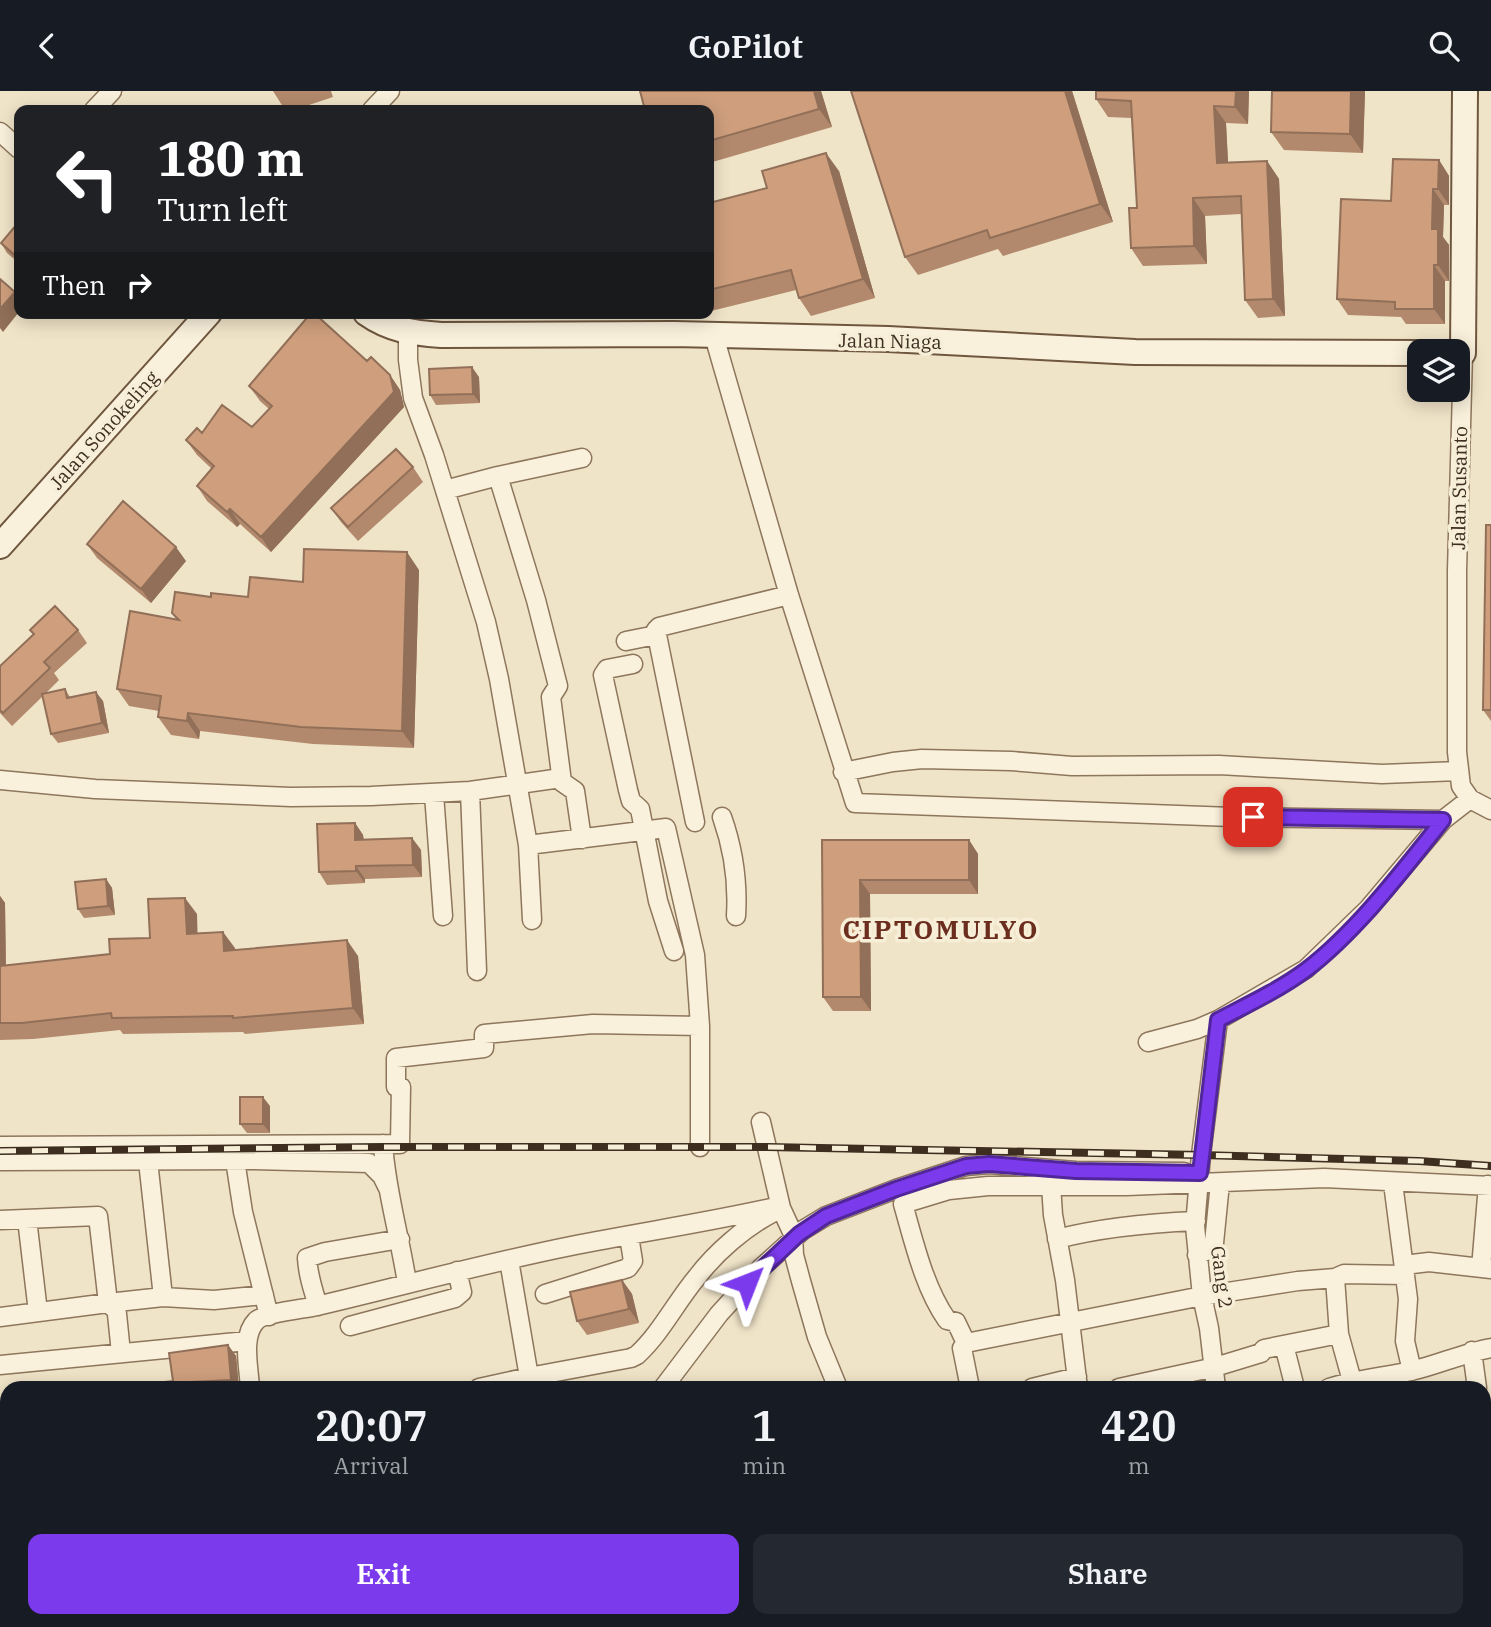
<!DOCTYPE html>
<html lang="en">
<head>
<meta charset="utf-8">
<style>
  :root { --surface:#171b24; --page:#242831; --text:#f1f3f6; --muted:#9ea1a6; --accent:#7c3aed }
  body { margin:0; font-family:"IBM Plex Serif",serif; background:var(--page); color:var(--text); height:100vh; display:flex; flex-direction:column; font-size:26px; white-space:nowrap }
  * { box-sizing:border-box; margin:0 }
  p { font-size:23px; color:var(--muted) }
  .icon { flex:none; width:38px; height:38px; fill:none; stroke:currentColor; stroke-width:2; stroke-linecap:round; stroke-linejoin:round }
  .map { position:relative; flex:1; overflow:hidden }
  .panel { position:absolute; left:0px; top:1290px; width:1491px; height:247px; display:flex; flex-direction:column; background:var(--surface); border-radius:21px 21px 0 0; box-shadow:0 4px 18px #0003 }
  .panel>* { flex:none }
  .hud { position:absolute; left:14px; top:14px; width:700px; height:214px; border-radius:14px; box-shadow:0 4px 18px #0003; background:#202124; color:#fff; overflow:hidden }
  .controls { position:absolute; left:1407px; top:248px; display:grid; gap:14px }
  .controls a { display:grid; place-items:center; width:63px; height:63px; border-radius:14px; background:var(--surface); box-shadow:0 4px 18px #0003; font-size:35px }
  .pin { position:absolute; display:grid; place-items:center; width:60px; height:60px; color:#fff; margin:-30px; border-radius:14px; box-shadow:0 4px 10px #0006 }
  .me { position:absolute; width:77px; margin:-38px; rotate:45deg; stroke-linejoin:round; filter:drop-shadow(0 0 5px #0008) }
  .turn { display:flex; align-items:center; gap:24px; height:147px; padding:0 28px; font-size:32px }
  .turn .icon { width:91px; height:91px; stroke-width:2.5 }
  .turn b { display:block; font-size:49px; line-height:60px }
  .then { display:flex; align-items:center; height:66px; padding:0 28px; background:#0003; gap:14px; font-size:26px }
  .eta { display:flex; justify-content:space-evenly; align-items:center; height:119px; text-align:center }
  .eta b { font-size:42px; font-weight:600; line-height:49px }
  .cta { display:flex; gap:14px; margin-top:auto; padding:14px 28px }
  .cta a { flex:1; height:80px; border-radius:14px; background:var(--accent); color:#fff; font-size:28px; font-weight:600; line-height:80px; text-align:center }
  .cta a+a { background:var(--page); color:var(--text) }
  header { display:flex; justify-content:space-between; align-items:center; height:91px; padding:0 28px; background:var(--surface); font-size:32px; font-weight:600 }
  .map>svg:first-child { display:block }
</style>
</head>
<body>
<header><svg class="icon" aria-label="back" viewBox="0 0 24 24"><path d="M15 5l-7 7 7 7"/></svg>GoPilot<svg class="icon" aria-label="search" viewBox="0 0 24 24"><circle cx="10" cy="10" r="6"/><path d="M15 15l6 6"/></svg></header>
<div class="map">
<svg width="1491" height="1536" viewBox="0 0 1491 1536">
  <rect width="100%" height="100%" fill="#f0e4c8"/>
  <g fill="none" stroke-linecap="round" stroke-linejoin="round">
    <defs>
      <path id="street" d="M 94,19 L 112,0
        M 372,19 L 390,0
        M 0,41 L 19,58
        M 408,242 L 408,269 L 413,307 L 434,364 L 486,531 L 499,588 L 528,754 L 532,829
        M 714,245 L 789,504 L 855,712 L 1232,726 L 1443,729
        M 1463,262 L 1457,480 L 1457,661 L 1461,695 L 1470,708 L 1491,719
        M 582,367 L 498,385 L 536,509 L 558,595 L 551,606 L 562,691 L 575,700 L 582,748
        M 445,399 L 498,385
        M 626,550 L 656,544
        M 633,573 L 607,578 L 603,584 L 628,699 L 631,710 L 640,718 L 658,810 L 674,860
        M 843,681 L 893,671 L 922,668 L 1011,670 L 1072,675 L 1219,674 L 1382,683 L 1459,680
        M 0,689 L 95,698 L 291,706 L 371,705 L 470,700 L 561,687
        M 470,700 L 477,880
        M 434,703 L 443,825
        M 722,726 C 733,757 738,793 736,825
        M 695,731 L 656,539 L 659,536 L 789,504
        M 700,935 L 700,1056
        M 1148,951 L 1197,938 L 1218,929 L 1306,878 L 1368,818 L 1443,729 L 1470,708
        M 396,996 L 396,967 L 484,957 L 484,943 L 593,933 L 700,935 L 695,864 L 666,737 L 528,754
        M 761,1031 L 781,1117 L 793,1143 L 794,1164 L 801,1190 L 817,1246 L 838,1297
        M 383,1053 C 386,1100 400,1146 407,1192
        M 0,1055 L 400,1053 L 401,996
        M 235,1069 L 243,1121 L 269,1225
        M 0,1070 L 253,1069 L 369,1072 L 382,1085 L 388,1097
        M 1393,1092 L 1408,1208 L 1405,1250 L 1412,1280
        M 1051,1094 L 1053,1124 L 1065,1189 L 1078,1297
        M 27,1128 L 38,1221
        M 0,1129 L 98,1125 L 108,1212 L 0,1226
        M 1057,1148 C 1103,1136 1149,1132 1196,1130
        M 1197,1164 L 1212,1157 L 1214,1152 L 1220,1092
        M 1404,1174 L 1429,1171 L 1491,1178
        M 1481,1177 L 1488,1094
        M 1335,1187 L 1344,1183 L 1405,1184
        M 545,1203 L 628,1177 L 633,1170 L 629,1145
        M 163,1206 L 214,1209 L 264,1204
        M 108,1212 L 163,1206 L 148,1070
        M 108,1212 L 116,1219 L 117,1223 L 121,1262
        M 318,1215 C 313,1199 308,1184 307,1167 L 325,1161 L 400,1148
        M 350,1235 L 455,1207 L 462,1201 L 457,1180
        M 1339,1243 L 1352,1290
        M 966,1252 L 962,1257 L 970,1297
        M 1284,1254 L 1295,1297
        M 1472,1260 L 1477,1297
        M 0,1274 L 247,1250
        M 529,1286 L 631,1267 L 637,1264 C 661,1242 676,1211 697,1186 C 716,1161 744,1137 772,1122
        M 250,1297 C 249,1277 241,1245 256,1230 C 263,1222 304,1218 317,1215 C 402,1195 486,1172 571,1155 C 641,1141 711,1131 780,1115
        M 479,1297 L 529,1286 L 509,1169
        M 663,1297 L 719,1223 L 761,1177 L 803,1139 L 826,1125 L 896,1098 L 966,1075 L 989,1073 L 1076,1080 L 1184,1081
        M 1032,1297 L 1077,1286
        M 1119,1297 L 1215,1276 L 1261,1262 L 1264,1258 L 1339,1243 L 1335,1187 L 1298,1190 L 1202,1205 L 966,1252 L 956,1231 L 947,1229 C 924,1196 914,1151 903,1113 L 949,1099 L 988,1095 L 1127,1095 L 1324,1087 L 1491,1095
        M 1216,1297 L 1209,1237 L 1202,1205 L 1195,1135 L 1201,1064 L 1218,929
        M 1329,1297 C 1356,1289 1383,1286 1411,1280 C 1438,1274 1463,1262 1491,1257
        M 1484,1334 L 1491,1371
        M 0,1395 L 7,1394
        M 1484,1401 L 1491,1400
        M 0,1410 L 7,1433
        M 321,1536 L 355,1530
        M 389,1536 L 422,1530
        M 1101,1536 L 1101,1530
        M 1243,1536 L 1248,1530"/>
      <path id="secondary" d="M 366,222 C 390,239 413,242 441,244 L 674,243 L 888,248 L 1135,261 L 1419,262
        M 1458,262 L 1463,262 L 1465,0
        M 0,455 L 209,222"/>
    </defs>
    <use href="#street" stroke="#8d765c" stroke-width="21"/>
    <use href="#secondary" stroke="#6f573f" stroke-width="28"/>
    <use href="#street" stroke="#faf1dc" stroke-width="18"/>
    <use href="#secondary" stroke="#faf1dc" stroke-width="24"/>
    <defs>
      <path id="rail" d="M 0,1060 L 383,1056 L 767,1056 L 1201,1064 L 1419,1070 L 1491,1075"/>
    </defs>
    <use href="#rail" stroke="#3d2e20" stroke-width="8"/>
    <use href="#rail" stroke="#f7eed8" stroke-width="5" stroke-dasharray="16" stroke-linecap="butt"/>
  </g>
  <path fill="#b2896c" d="M 273,0 L 331,0 L 333,6 L 294,19 L 285,19 Z
    M 640,0 L 821,0 L 832,36 L 709,72 L 709,19 Z
    M 851,0 L 1072,0 L 1113,131 L 1003,165 L 998,158 L 918,184 L 905,166 Z
    M 1096,0 L 1249,0 L 1248,33 L 1226,32 L 1228,72 L 1267,70 L 1279,88 L 1285,225 L 1258,227 L 1245,209 L 1241,123 L 1205,125 L 1207,173 L 1143,175 L 1131,157 L 1137,117 L 1132,27 L 1108,26 L 1096,8 Z
    M 1365,0 L 1363,62 L 1284,59 L 1271,41 Z
    M 1439,69 L 1449,85 L 1449,114 L 1444,114 L 1443,146 L 1449,154 L 1449,190 L 1445,190 L 1445,233 L 1406,233 L 1401,226 L 1348,224 L 1337,208 L 1391,110 Z
    M 839,80 L 875,207 L 811,225 L 799,207 L 796,199 L 711,220 L 709,217 L 709,112 Z
    M 19,135 L 19,172 L 7,162 L 1,152 Z
    M 367,270 L 390,284 L 400,299 L 404,316 L 271,461 L 240,433 L 237,436 L 207,410 L 197,395 L 212,378 L 197,364 L 186,349 L 202,342 L 252,336 L 269,318 L 260,310 L 249,295 Z
    M 479,286 L 480,312 L 436,314 L 430,304 Z
    M 413,376 L 423,391 L 358,450 L 341,431 L 331,417 Z
    M 1491,434 L 1491,630 L 1483,619 Z
    M 87,453 L 186,470 L 151,512 L 97,467 Z
    M 419,479 L 414,657 L 313,653 L 200,640 L 199,648 L 171,644 L 158,626 L 159,620 L 129,615 L 117,598 L 176,528 L 172,522 L 211,506 L 248,506 L 303,491 Z
    M 30,539 L 78,539 L 87,552 L 54,582 L 59,589 L 46,602 L 65,598 L 70,606 L 103,610 L 109,642 L 58,652 L 51,643 L 43,605 L 12,635 L 0,622 L 0,575 L 33,543 Z
    M 355,732 L 363,744 L 364,748 L 412,747 L 421,759 L 422,786 L 365,788 L 365,792 L 327,794 L 319,781 Z
    M 822,749 L 969,749 L 978,763 L 978,803 L 870,803 L 871,920 L 833,920 L 823,906 Z
    M 106,788 L 112,797 L 115,824 L 84,827 L 78,818 Z
    M 0,805 L 5,812 L 6,875 L 110,863 L 150,847 L 197,823 L 197,842 L 223,841 L 235,859 L 358,865 L 364,933 L 245,943 L 243,941 L 123,943 L 120,939 L 33,948 L 0,949 Z
    M 270,1015 L 270,1042 L 247,1042 L 240,1033 Z
    M 622,1189 L 632,1203 L 639,1232 L 587,1244 L 577,1230 Z
    M 228,1254 L 236,1265 L 239,1297 L 112,1297 L 173,1290 Z
    M 7,1333 L 7,1375 L 0,1376 L 0,1334 Z
    M 7,1530 L 25,1530 L 25,1532 L 30,1534 L 39,1530 L 79,1530 L 81,1534 L 129,1534 L 154,1530 L 184,1530 L 185,1534 L 194,1532 L 196,1530 L 284,1530 L 285,1534 L 275,1536 L 0,1536 Z"/>
  <path fill="#916f58" d="M 814,0 L 821,0 L 832,36 L 819,18 Z
    M 1065,0 L 1072,0 L 1113,131 L 1100,113 Z
    M 1236,0 L 1249,0 L 1248,33 L 1235,16 Z
    M 1351,0 L 1365,0 L 1363,62 L 1350,43 Z
    M 1214,15 L 1226,32 L 1229,90 L 1217,72 Z
    M 826,62 L 839,80 L 875,207 L 863,188 Z
    M 1439,69 L 1449,85 L 1449,114 L 1438,98 Z
    M 1267,70 L 1279,88 L 1285,225 L 1273,208 Z
    M 1433,98 L 1444,114 L 1443,146 L 1449,154 L 1449,190 L 1438,174 L 1432,138 Z
    M 1193,107 L 1205,125 L 1207,173 L 1194,155 Z
    M 1434,174 L 1445,190 L 1445,233 L 1434,218 Z
    M 15,201 L 19,207 L 19,221 L 3,241 L 0,237 L 0,218 Z
    M 472,276 L 479,286 L 480,312 L 473,303 Z
    M 390,284 L 400,299 L 404,316 L 271,461 L 261,446 Z
    M 230,418 L 240,433 L 237,436 L 227,421 Z
    M 176,456 L 186,470 L 151,512 L 141,498 Z
    M 407,461 L 419,479 L 414,657 L 402,640 Z
    M 96,601 L 103,610 L 109,642 L 102,632 Z
    M 188,622 L 200,640 L 199,648 L 187,630 Z
    M 355,732 L 363,744 L 364,761 L 355,749 Z
    M 412,747 L 421,759 L 422,786 L 413,774 Z
    M 969,749 L 978,763 L 978,803 L 969,789 Z
    M 356,775 L 365,788 L 365,792 L 356,780 Z
    M 106,788 L 112,797 L 115,824 L 108,815 Z
    M 860,789 L 870,803 L 871,920 L 861,906 Z
    M 0,805 L 5,812 L 6,892 L 0,883 Z
    M 185,807 L 197,823 L 198,859 L 187,843 Z
    M 223,841 L 235,857 L 236,876 L 224,860 Z
    M 347,849 L 358,865 L 364,933 L 353,917 Z
    M 263,1006 L 270,1015 L 270,1042 L 263,1033 Z
    M 622,1189 L 632,1203 L 639,1232 L 629,1218 Z
    M 228,1254 L 236,1265 L 239,1297 L 237,1297 L 231,1289 Z
    M 836,1530 L 844,1530 L 845,1536 L 836,1536 Z
    M 1399,1530 L 1409,1530 L 1410,1536 L 1401,1536 Z"/>
  <path fill="#cf9f7d" stroke="#916f58" stroke-width="2" d="M 640,0 L 814,0 L 819,18 L 709,50 L 709,19 L 645,19 Z
    M 851,0 L 1065,0 L 1100,113 L 990,147 L 987,139 L 905,166 Z
    M 1096,0 L 1236,0 L 1235,16 L 1214,15 L 1217,72 L 1267,70 L 1273,208 L 1245,209 L 1241,105 L 1193,107 L 1194,155 L 1131,157 L 1129,117 L 1137,117 L 1131,10 L 1096,8 Z
    M 1272,0 L 1351,0 L 1350,43 L 1271,41 Z
    M 826,62 L 863,188 L 799,207 L 791,179 L 709,199 L 709,112 L 767,97 L 762,80 Z
    M 1393,68 L 1439,69 L 1438,98 L 1433,98 L 1432,138 L 1438,138 L 1438,174 L 1434,174 L 1434,218 L 1395,218 L 1395,211 L 1337,208 L 1341,108 L 1391,110 Z
    M 17,133 L 19,135 L 19,168 L 1,152 Z
    M 0,188 L 15,201 L 0,218 Z
    M 311,222 L 314,222 L 367,270 L 371,266 L 390,284 L 394,301 L 261,446 L 230,418 L 227,421 L 197,395 L 214,375 L 186,349 L 197,337 L 202,342 L 222,314 L 252,336 L 272,315 L 249,295 Z
    M 472,276 L 473,303 L 430,304 L 429,278 Z
    M 396,358 L 413,376 L 348,436 L 331,417 Z
    M 123,410 L 176,456 L 141,498 L 87,453 Z
    M 1486,434 L 1491,434 L 1491,619 L 1483,619 Z
    M 304,458 L 407,461 L 402,640 L 301,636 L 188,622 L 187,630 L 158,626 L 161,605 L 117,598 L 130,520 L 179,529 L 172,522 L 175,501 L 211,506 L 211,502 L 248,506 L 250,486 L 303,491 Z
    M 55,515 L 78,539 L 44,571 L 50,577 L 3,622 L 0,619 L 0,575 L 34,543 L 30,539 Z
    M 65,598 L 67,607 L 96,601 L 102,632 L 51,643 L 42,603 Z
    M 355,732 L 355,749 L 412,747 L 413,774 L 356,775 L 356,780 L 319,781 L 317,733 Z
    M 822,749 L 969,749 L 969,789 L 860,789 L 861,906 L 823,906 Z
    M 106,788 L 108,815 L 78,818 L 75,791 Z
    M 185,807 L 187,843 L 223,841 L 224,860 L 347,849 L 353,917 L 233,927 L 233,925 L 112,927 L 111,922 L 22,932 L 0,932 L 0,875 L 110,863 L 109,848 L 150,847 L 148,808 Z
    M 240,1006 L 263,1006 L 263,1033 L 240,1033 Z
    M 622,1189 L 629,1218 L 577,1230 L 570,1201 Z
    M 228,1254 L 231,1289 L 191,1291 L 192,1297 L 112,1297 L 173,1290 L 169,1262 Z
    M 7,1333 L 7,1361 L 0,1362 L 0,1334 Z
    M 7,1397 L 7,1414 L 3,1398 Z
    M 7,1427 L 7,1530 L 22,1530 L 30,1534 L 39,1530 L 75,1530 L 81,1534 L 91,1531 L 92,1530 L 119,1530 L 123,1533 L 129,1534 L 154,1530 L 180,1530 L 184,1534 L 194,1532 L 196,1530 L 217,1530 L 194,1536 L 0,1536 L 0,1431 Z
    M 801,1530 L 836,1530 L 836,1536 L 801,1536 Z
    M 1284,1530 L 1399,1530 L 1400,1535 L 1393,1536 L 1285,1536 Z"/>
  <g fill="none" stroke-linecap="round" stroke-linejoin="round">
    <defs>
      <path id="route" d="M 747,1192 L 799,1143 L 826,1125 L 896,1098 L 966,1075 L 989,1073 L 1076,1080 L 1200,1082 L 1218,929 C 1247,914 1279,899 1306,879 C 1357,840 1403,779 1443,729 L 1253,726"/>
    </defs>
    <use href="#route" stroke="#51269a" stroke-width="18"/>
    <use href="#route" stroke="#7c3aed" stroke-width="12"/>
  </g>
  <g text-anchor="middle" stroke-width="7" stroke-linejoin="round" paint-order="stroke">
    <g font-size="19" fill="#3d2e20" stroke="#f7eed8">
      <text transform="translate(890 250) rotate(1)" y="7">Jalan Niaga</text>
      <text transform="translate(104 339) rotate(-48)" y="7">Jalan Sonokeling</text>
      <text transform="translate(1459 397) rotate(-89)" y="7">Jalan Susanto</text>
      <text transform="translate(1222 1186) rotate(82)" y="7">Gang 2</text>
    </g>
    <g font-size="26" font-weight="bold" letter-spacing="2" fill="#6b2e1e" stroke="#f7eed8">
      <text x="941" y="848">CIPTOMULYO</text>
    </g>
  </g>
</svg>
<div class="controls">
<a><svg class="icon" aria-label="layers" viewBox="0 0 24 24"><path d="M12 4l9 5-9 5-9-5zM3 14l9 5 9-5"/></svg></a>
</div>
<div class="pin" style="left:1253px;top:726px;background:#d93025"><svg class="icon" aria-label="arrive" viewBox="0 0 24 24"><path d="M6 21V4h12l-3 4 3 4H6"/></svg></div>
<svg class="me" style="left:747px;top:1192px" viewBox="-20 -20 40 40"><path d="M0-17L14 15 0 8-14 15z" fill="#7c3aed" stroke="#fff" stroke-width="4"/></svg>
<div class="hud">
<div class="turn"><svg class="icon" aria-label="left" viewBox="0 0 24 24"><path d="M17 20v-9H6M10 6l-5 5 5 5"/></svg><div><b>180 m</b>Turn left</div></div>
<div class="then">Then<svg class="icon" aria-label="right" viewBox="0 0 24 24"><path d="M7 20v-9h11M14 6l5 5-5 5"/></svg></div>
</div>
<section class="panel">
<div class="eta">
<div><b>20:07</b><p>Arrival</p></div>
<div><b>1</b><p>min</p></div>
<div><b>420</b><p>m</p></div>
</div>
<div class="cta"><a>Exit</a><a>Share</a></div>
</section>
</div>
</body>
</html>
